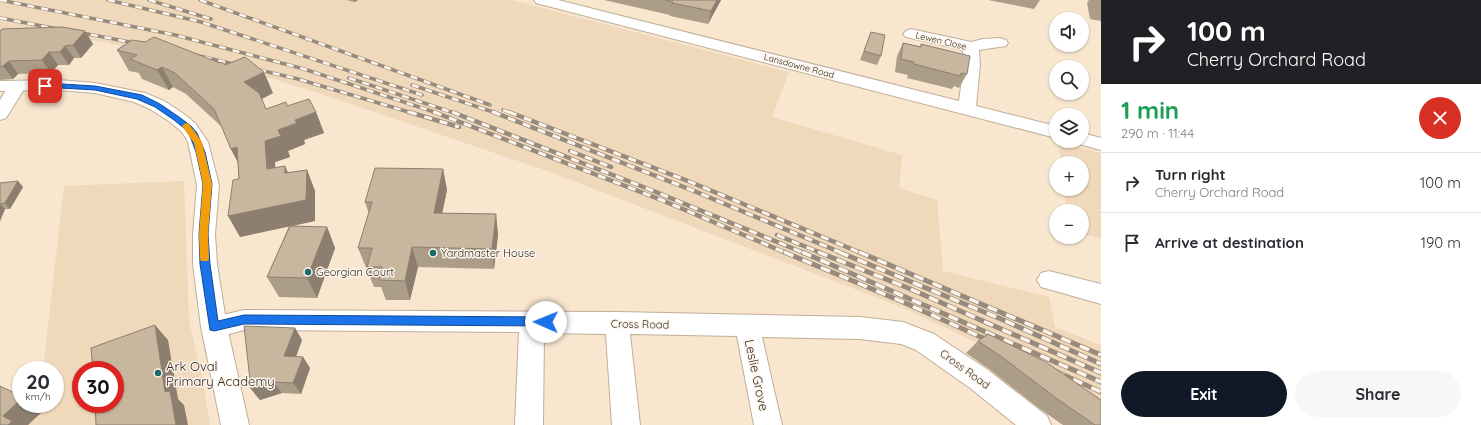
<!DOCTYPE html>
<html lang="en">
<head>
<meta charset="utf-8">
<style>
  :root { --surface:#fff; --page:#f7f7f7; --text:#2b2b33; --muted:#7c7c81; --line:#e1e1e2; --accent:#111827 }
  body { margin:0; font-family:Quicksand,sans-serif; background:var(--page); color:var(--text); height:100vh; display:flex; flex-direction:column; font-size:15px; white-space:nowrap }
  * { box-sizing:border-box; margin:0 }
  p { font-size:13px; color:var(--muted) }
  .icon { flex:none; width:22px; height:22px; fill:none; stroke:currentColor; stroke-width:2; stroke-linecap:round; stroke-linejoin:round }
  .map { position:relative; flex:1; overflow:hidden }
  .panel { display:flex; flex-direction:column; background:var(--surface); width:380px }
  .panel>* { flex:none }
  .top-card { background:#202124; color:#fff; overflow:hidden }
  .controls { position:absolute; left:1049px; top:12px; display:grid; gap:8px }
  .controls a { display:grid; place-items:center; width:40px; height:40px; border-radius:50%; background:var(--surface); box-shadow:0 1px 3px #0004; font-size:20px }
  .speed { position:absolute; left:12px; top:361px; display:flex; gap:8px; font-size:20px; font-weight:700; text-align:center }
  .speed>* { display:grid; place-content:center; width:52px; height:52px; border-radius:50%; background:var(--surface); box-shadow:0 1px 3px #0004; line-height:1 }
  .speed small { font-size:10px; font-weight:400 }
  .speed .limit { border:6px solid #d22; background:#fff; color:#111 }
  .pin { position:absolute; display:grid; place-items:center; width:34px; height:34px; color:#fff; margin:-17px; border-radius:8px; box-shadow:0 2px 6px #0006 }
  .me { position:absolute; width:44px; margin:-22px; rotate:271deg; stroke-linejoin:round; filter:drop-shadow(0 0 3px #0008) }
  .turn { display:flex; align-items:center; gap:14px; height:84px; padding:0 20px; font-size:18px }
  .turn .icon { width:52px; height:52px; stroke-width:2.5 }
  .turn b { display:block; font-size:28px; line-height:34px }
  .round { display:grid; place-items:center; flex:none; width:42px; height:42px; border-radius:21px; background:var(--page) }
  .head { display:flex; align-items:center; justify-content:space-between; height:68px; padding:0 20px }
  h1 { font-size:24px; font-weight:800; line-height:30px; color:#1e9e55 }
  .action { display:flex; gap:8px; margin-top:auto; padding:8px 20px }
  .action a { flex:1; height:46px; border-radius:24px; background:var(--accent); color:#fff; font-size:16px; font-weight:800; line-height:46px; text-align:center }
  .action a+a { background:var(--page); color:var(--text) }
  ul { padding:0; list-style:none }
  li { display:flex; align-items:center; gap:12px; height:60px; padding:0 20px; border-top:1px solid var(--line) }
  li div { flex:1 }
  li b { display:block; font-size:15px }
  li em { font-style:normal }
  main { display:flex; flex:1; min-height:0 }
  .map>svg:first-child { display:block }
</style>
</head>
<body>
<main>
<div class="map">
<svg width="1101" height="425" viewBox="0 0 1101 425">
  <rect width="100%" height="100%" fill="#f9e6cf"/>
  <path fill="#f0d8bb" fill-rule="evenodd" d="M 0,0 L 512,0 L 789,72 L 772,117 L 902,155 L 899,188 L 937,200 L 943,271 L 1049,297 L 1055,327 L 1101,345 L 1101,401 L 899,306 L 542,169 L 318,93 L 269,78 L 99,41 L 19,33 L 0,39 Z
    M 1059,142 L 1101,153 L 1101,238 L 1082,234 L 1082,211 L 1066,211 L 1064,189 L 1082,189 L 1082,163 L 1061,163 Z
    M 184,181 L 189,321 L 202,376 L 210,425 L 0,425 L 0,396 L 21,391 L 21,404 L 55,404 L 55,370 L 43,370 L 64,186 ZM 81,370 L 115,370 L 115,404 L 81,404 Z"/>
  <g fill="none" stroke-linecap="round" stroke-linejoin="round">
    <defs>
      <path id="minor" d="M 534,0 L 558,0 L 959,101 L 964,65 L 963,50 L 906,37 L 903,34 L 906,31 L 911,29 L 971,42 L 983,39 L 1000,38 L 1006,40 L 1008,43 L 1006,46 L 979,50 L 980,65 L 976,106 L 1056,126 L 1056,138 L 536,3 Z
        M 17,81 L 23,82 L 26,86 L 6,118 L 0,120 L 0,100 L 11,82 Z
        M 1082,133 L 1101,138 L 1101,150 L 1075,143 L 1074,141 L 1082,141 Z
        M 1049,271 L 1101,284 L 1101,304 L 1041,287 L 1037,280 L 1041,273 Z
        M 244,310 L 617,312 L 860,317 L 903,322 L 934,334 L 988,370 L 1047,416 L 1051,425 L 1016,425 L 970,388 L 916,350 L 901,344 L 860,339 L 762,337 L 782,425 L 754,425 L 737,336 L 630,334 L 640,425 L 612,425 L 606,334 L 544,333 L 543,425 L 515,425 L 519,332 L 244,330 L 214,338 L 205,335 L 202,327 L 205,319 Z"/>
      <path id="tertiary" d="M 59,80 L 95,83 L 145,93 L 164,101 L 184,114 L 195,123 L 208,142 L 219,185 L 215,234 L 217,264 L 227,327 L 249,425 L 221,425 L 201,327 L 193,264 L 193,234 L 197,185 L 188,142 L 186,138 L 181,131 L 170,122 L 150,109 L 134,102 L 95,93 L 59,90 L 0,91 L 0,81 Z"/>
    </defs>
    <use href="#minor" stroke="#c0ae98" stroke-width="2"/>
    <use href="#tertiary" stroke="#c0ae98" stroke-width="2"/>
    <use href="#minor" fill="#fff" fill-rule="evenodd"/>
    <use href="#tertiary" fill="#fff" fill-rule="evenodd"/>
    <defs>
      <path id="rail-far2" d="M 0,0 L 175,35 L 304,69 L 437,113
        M 108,0 L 201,22 L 422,95
        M 149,0 L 211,19
        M 200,0 L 490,105
        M 0,18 L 63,30
        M 77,32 L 140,44
        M 191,54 L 298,79 L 412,113
        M 349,78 L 454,113
        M 412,85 L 496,113
        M 503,110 L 511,113"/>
      <path id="rail-far1" d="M 409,112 L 459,127
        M 434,112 L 664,201 L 786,253
        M 452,112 L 651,190 L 804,253
        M 493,112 L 694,191 L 842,253
        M 509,112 L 688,181 L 861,253
        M 570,151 L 611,167
        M 777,235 L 821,253"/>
      <path id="rail" d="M 784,252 L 903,302 L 992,342
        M 802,252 L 1101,382
        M 818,252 L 908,288 L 1101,373
        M 839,252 L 1001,319 L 1101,364
        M 859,252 L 1101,355
        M 1055,371 L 1101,392"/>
    </defs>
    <use href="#rail-far2" stroke="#988b7b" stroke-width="3.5"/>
    <use href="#rail-far1" stroke="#988b7b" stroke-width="4.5"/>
    <use href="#rail" stroke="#988b7b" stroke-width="5"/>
    <use href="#rail-far2" stroke="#fdf5ec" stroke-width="2.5" stroke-dasharray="7" stroke-linecap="butt"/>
    <use href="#rail-far1" stroke="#fdf5ec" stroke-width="3" stroke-dasharray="8" stroke-linecap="butt"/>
    <use href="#rail" stroke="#fdf5ec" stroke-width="3.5" stroke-dasharray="10" stroke-linecap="butt"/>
  </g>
  <path fill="#ac9d89" d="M 347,0 L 358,0 L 354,2 Z
    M 604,0 L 721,0 L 708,24 L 670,16 L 670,15 Z
    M 988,0 L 1040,0 L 1034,9 Z
    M 1089,0 L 1101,0 L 1101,21 L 1090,19 L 1087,3 Z
    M 0,31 L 85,31 L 93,44 L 81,58 L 74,58 L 69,65 L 58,65 L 51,73 L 18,74 L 13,79 L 0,80 Z
    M 871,32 L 881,56 L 877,65 L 860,60 Z
    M 903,43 L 920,47 L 921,44 L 967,74 L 959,88 L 954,86 L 952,89 L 907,78 L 908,75 L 895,72 L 897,56 Z
    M 117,50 L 225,65 L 273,93 L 262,99 L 266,109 L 287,106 L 316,112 L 324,133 L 304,140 L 305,144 L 288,151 L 290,157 L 275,162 L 275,168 L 285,166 L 288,173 L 307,170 L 315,191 L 315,221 L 292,226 L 327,227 L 335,248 L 317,298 L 279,297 L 267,277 L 289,226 L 240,237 L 238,163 L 231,149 L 222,127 L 186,94 L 173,87 L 169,90 L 142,79 L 139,73 L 129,71 Z
    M 443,169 L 447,190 L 442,213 L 496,214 L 498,235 L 494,269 L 418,267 L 410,300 L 386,300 L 381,287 L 374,287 L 358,248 L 369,214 L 365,202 Z
    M 0,183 L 23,187 L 10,209 L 5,209 L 0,221 Z
    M 295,328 L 302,340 L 296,356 L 303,357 L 310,368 L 301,394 L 282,393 L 260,400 L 251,389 Z
    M 978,341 L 1101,400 L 1101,425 L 1063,425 L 1040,409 L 989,369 L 966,353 Z"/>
  <path fill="#8c7f6f" d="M 354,0 L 358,0 L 354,2 Z
    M 717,0 L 721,0 L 708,24 L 711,11 Z
    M 85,31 L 93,44 L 81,58 L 73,45 Z
    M 65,46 L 74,58 L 69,65 L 60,52 Z
    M 49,52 L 58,65 L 51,73 L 42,60 Z
    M 9,61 L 18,74 L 13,79 L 3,66 Z
    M 162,67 L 173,87 L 169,90 L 157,70 Z
    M 264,72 L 273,93 L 254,103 L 244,82 Z
    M 316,112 L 324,133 L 304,140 L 305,144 L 288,151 L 290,157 L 275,162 L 276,190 L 267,169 L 265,141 L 278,130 L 295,120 Z
    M 237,147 L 242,170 L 231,149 Z
    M 285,166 L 294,187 L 285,173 Z
    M 443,169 L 447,190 L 438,233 L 434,213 Z
    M 307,170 L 315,191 L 315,221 L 240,237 L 228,216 Z
    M 18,181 L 23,187 L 10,209 L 5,203 Z
    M 0,204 L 5,209 L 0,221 Z
    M 496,214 L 498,235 L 494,269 L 492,249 Z
    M 327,227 L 335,248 L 317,298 L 307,278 Z
    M 412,247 L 418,267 L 410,300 L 405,281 Z
    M 155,325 L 168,340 L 178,399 L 184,405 L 188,425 L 176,425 L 165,392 Z
    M 295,328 L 302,340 L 292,368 L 284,356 Z
    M 303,357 L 310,368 L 301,394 L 293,383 Z
    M 274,382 L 282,393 L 260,400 L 251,389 Z
    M 21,399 L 21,404 L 33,404 L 43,411 L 28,425 L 8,425 L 3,416 Z"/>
  <path fill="#c8b69f" stroke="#8c7f6f" d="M 665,0 L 717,0 L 711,11 L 672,3 L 673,2 Z
    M 62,27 L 85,31 L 73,45 L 65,46 L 60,52 L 49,52 L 42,60 L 9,61 L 3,66 L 0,67 L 0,31 L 2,29 Z
    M 871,32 L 885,35 L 881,56 L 864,51 Z
    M 154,37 L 220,63 L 222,62 L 225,65 L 245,57 L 264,72 L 244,82 L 259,93 L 266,109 L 286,102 L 287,106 L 309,99 L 316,112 L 295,120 L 297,123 L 278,130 L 281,136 L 265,141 L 267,169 L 285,166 L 285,173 L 307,170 L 306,200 L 228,216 L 233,180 L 239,179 L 237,147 L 231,149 L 214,109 L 175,73 L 162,67 L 157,70 L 130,59 L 137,55 L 117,50 L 132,40 L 145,42 Z
    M 903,43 L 921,47 L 921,44 L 970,56 L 967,74 L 961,73 L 960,76 L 914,64 L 914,62 L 901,59 Z
    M 375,168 L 443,169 L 434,213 L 496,214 L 492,249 L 412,247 L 405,281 L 379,280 L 382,267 L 367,267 L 372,248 L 358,248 L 372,202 L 365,202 Z
    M 18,181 L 5,203 L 0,204 L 0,183 Z
    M 290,226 L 327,227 L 307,278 L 267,277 Z
    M 155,325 L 165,392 L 170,391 L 176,425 L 96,425 L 95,404 L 115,404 L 115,370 L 93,370 L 91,348 Z
    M 244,326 L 295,328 L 284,356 L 303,357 L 293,383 L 274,382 L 251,389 Z
    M 988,334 L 1046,362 L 1101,400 L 1101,425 L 1095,425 L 1056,398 L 1002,357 L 978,341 Z
    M 0,386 L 21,396 L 21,399 L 3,416 L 12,421 L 8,425 L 0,425 Z"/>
  <path fill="#1a73e8" stroke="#114b97" d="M 45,83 L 95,86 L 142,95 L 160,104 L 179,117 L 191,126 L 197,133 L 205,152 L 212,184 L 208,234 L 210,264 L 218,321 L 244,315 L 546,317 L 550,319 L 551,322 L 550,325 L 546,326 L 244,324 L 214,331 L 210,330 L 200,264 L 199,234 L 203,184 L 196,152 L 190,136 L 185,129 L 174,120 L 155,107 L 137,99 L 95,90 L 42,87 L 41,86 Z"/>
  <path fill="#f59e0b" d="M 186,123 L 189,124 L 202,142 L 212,184 L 208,234 L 209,259 L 208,261 L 201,261 L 200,259 L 199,234 L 203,184 L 194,143 L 182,126 Z"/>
  <g fill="#1b686a" stroke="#fdf5ec" stroke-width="1.5">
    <circle cx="433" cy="253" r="4"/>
    <circle cx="308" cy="272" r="4"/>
    <circle cx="158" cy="373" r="4"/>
  </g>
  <g text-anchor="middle" stroke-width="3" stroke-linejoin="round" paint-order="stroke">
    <g font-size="9" fill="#322b22" stroke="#fdf5ec">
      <text transform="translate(941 41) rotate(13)" y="3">Lewen Close</text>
      <text transform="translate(799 66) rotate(15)" y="3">Lansdowne Road</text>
    </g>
    <g font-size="11" fill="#322b22" stroke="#fdf5ec" text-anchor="start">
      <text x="441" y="257">Yardmaster House</text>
      <text x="316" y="276">Georgian Court</text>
    </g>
    <g font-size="11" fill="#322b22" stroke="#fdf5ec">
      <text transform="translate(640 324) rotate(1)" y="4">Cross Road</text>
      <text transform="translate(965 369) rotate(36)" y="4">Cross Road</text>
    </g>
    <g font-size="13" fill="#322b22" stroke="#fdf5ec" text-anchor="start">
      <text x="166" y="371">Ark Oval<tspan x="166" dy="15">Primary Academy</tspan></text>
    </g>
    <g font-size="13" fill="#322b22" stroke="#fdf5ec">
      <text transform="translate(757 375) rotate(78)" y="5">Leslie Grove</text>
    </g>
  </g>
</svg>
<div class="controls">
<a><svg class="icon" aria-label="sound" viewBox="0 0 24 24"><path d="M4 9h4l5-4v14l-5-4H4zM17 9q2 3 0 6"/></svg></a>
<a><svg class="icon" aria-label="search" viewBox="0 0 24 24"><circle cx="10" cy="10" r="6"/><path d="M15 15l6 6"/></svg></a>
<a><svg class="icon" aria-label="layers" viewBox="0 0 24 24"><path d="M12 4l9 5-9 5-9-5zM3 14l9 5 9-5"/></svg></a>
<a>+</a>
<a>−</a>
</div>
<div class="speed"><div>20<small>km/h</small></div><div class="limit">30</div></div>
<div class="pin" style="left:45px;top:86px;background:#d93025"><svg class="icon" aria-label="arrive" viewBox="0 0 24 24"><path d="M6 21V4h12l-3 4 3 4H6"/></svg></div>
<svg class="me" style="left:546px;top:322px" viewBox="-20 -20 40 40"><circle r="19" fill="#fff"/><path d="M0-13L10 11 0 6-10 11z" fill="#1a73e8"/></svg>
</div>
<section class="panel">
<div class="top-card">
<div class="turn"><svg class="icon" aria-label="right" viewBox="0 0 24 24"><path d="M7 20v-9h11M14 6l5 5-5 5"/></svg><div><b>100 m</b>Cherry Orchard Road</div></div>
</div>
<div class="head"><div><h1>1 min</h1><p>290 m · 11:44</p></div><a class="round" style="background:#d93025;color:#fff"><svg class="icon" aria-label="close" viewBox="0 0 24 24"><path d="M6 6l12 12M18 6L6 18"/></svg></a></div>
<ul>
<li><svg class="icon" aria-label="right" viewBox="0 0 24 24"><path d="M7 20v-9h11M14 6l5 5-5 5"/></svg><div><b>Turn right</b><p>Cherry Orchard Road</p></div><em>100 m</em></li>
<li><svg class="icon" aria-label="arrive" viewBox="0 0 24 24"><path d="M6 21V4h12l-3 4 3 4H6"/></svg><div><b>Arrive at destination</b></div><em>190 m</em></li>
</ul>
<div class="action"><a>Exit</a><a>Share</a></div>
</section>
</main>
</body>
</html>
